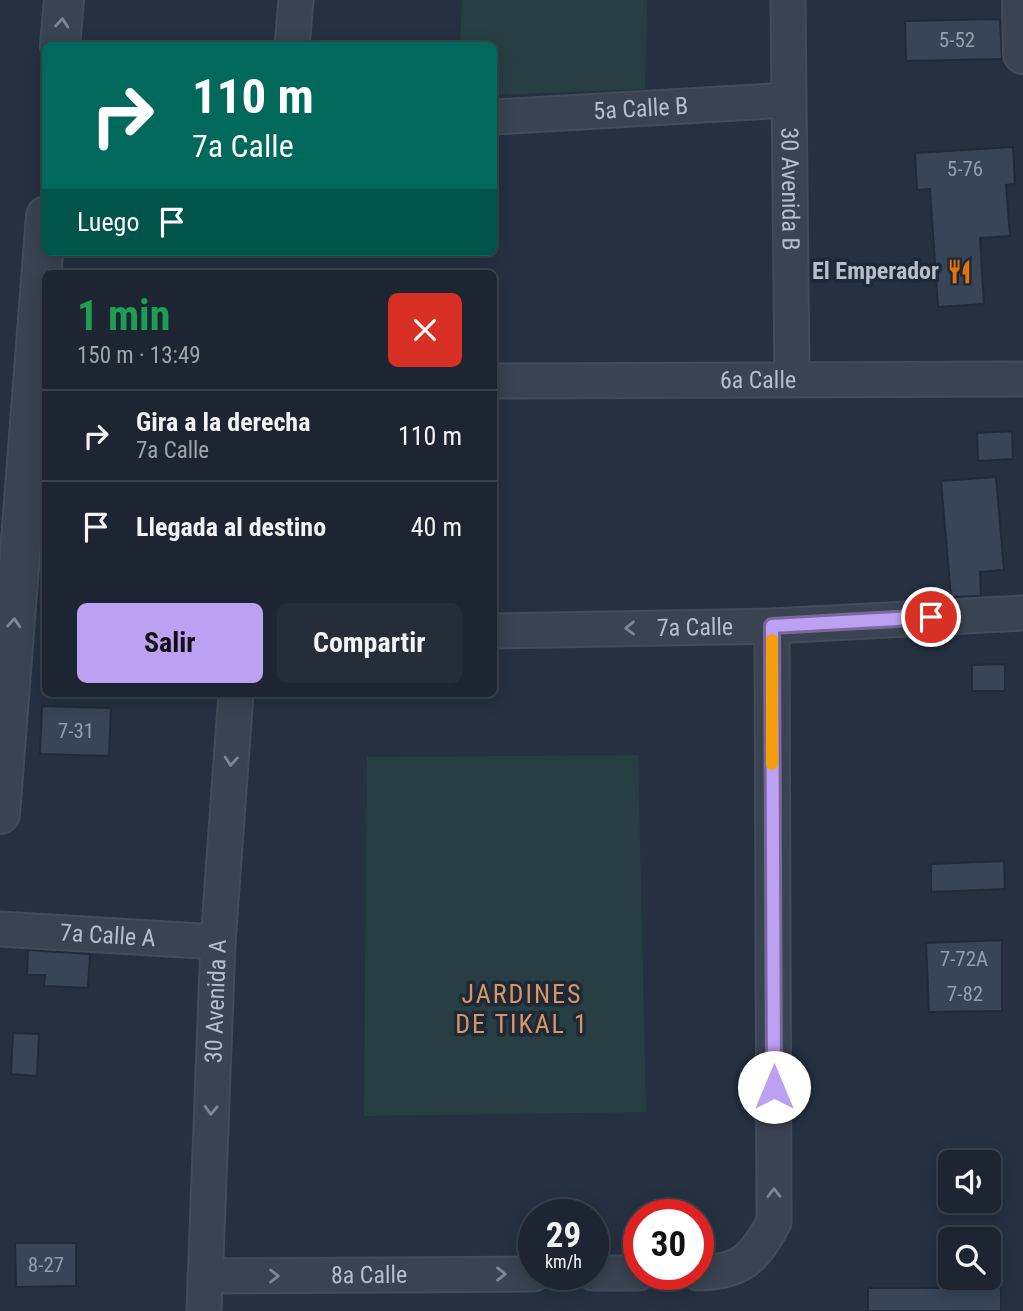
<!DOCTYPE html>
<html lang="es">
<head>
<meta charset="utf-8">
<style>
  :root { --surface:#1c2531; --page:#252d39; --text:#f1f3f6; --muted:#a0a5ab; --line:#3a424d; --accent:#bca0f2 }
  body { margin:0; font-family:"Roboto Condensed",sans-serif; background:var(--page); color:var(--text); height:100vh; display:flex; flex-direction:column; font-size:26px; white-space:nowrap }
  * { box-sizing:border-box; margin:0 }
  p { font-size:23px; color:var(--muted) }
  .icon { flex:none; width:38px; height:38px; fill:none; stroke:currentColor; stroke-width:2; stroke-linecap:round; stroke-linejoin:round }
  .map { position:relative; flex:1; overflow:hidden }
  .side { position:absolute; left:42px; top:270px; width:455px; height:427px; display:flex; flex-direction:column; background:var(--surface); border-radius:10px; box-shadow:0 4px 18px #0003,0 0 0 2px var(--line) }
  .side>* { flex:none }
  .guide { position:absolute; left:42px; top:42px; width:455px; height:214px; border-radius:10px; box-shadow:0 4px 18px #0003,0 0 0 2px var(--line); background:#00695c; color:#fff; overflow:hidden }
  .buttons { position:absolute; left:938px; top:1150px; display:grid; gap:14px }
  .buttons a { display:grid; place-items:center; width:63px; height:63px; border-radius:10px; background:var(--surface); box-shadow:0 4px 18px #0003,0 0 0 2px var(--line); font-size:35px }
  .speed { position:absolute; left:518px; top:1199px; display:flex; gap:14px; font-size:35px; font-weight:700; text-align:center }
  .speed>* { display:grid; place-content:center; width:91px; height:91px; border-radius:50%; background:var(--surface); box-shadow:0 4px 18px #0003,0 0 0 2px var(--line); line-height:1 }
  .speed small { font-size:18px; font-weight:400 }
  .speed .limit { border:10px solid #d22; background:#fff; color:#111 }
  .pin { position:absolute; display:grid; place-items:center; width:60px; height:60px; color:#fff; margin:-30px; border:4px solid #fff; border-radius:50%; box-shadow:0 2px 7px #0007 }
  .me { position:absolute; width:77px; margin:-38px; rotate:0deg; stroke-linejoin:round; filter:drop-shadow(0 0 5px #0008) }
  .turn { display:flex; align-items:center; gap:24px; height:147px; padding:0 35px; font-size:32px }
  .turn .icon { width:91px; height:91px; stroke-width:2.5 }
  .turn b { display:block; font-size:49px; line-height:60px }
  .then { display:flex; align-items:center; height:66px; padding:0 35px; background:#0003; gap:14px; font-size:26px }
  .round { display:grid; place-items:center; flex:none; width:74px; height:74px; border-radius:10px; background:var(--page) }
  .overview { display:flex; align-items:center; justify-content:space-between; height:119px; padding:0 35px }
  h1 { font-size:42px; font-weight:700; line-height:52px; color:#1e9e55 }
  .action { display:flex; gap:14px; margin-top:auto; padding:14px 35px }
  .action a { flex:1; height:80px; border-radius:10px; background:var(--accent); color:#111; font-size:28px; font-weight:700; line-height:80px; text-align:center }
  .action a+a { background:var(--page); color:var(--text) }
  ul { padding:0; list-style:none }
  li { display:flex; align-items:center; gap:21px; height:91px; padding:0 35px; border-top:2px solid var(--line) }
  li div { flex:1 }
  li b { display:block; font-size:26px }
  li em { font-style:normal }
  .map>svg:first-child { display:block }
</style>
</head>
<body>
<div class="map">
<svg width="1023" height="1311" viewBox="0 0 1023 1311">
  <rect width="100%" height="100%" fill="#253141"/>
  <path fill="#273f42" d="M 462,0 L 647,0 L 645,89 L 494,95 L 494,46 L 460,45 Z
    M 638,755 L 646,1112 L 364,1116 L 367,757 Z"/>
  <path fill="#374557" stroke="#202a38" stroke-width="2" d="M 1000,19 L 1002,59 L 906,61 L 905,21 Z
    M 1013,147 L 1015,184 L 1006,185 L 1010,236 L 980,238 L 984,304 L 938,307 L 930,189 L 917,190 L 915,153 Z
    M 1012,431 L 1013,459 L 978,461 L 977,433 Z
    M 996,477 L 1004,570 L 980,572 L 981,596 L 951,597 L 941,481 Z
    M 1005,664 L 1005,691 L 972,691 L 972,665 Z
    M 42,706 L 111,708 L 109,756 L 40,754 Z
    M 1004,861 L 1005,889 L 931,892 L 931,864 Z
    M 1002,940 L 1002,1011 L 929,1012 L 926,943 Z
    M 28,950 L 90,954 L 88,988 L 44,986 L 45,975 L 27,975 Z
    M 13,1033 L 39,1034 L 37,1076 L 11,1074 Z
    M 15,1243 L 76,1243 L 76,1286 L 16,1287 Z
    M 868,1288 L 1001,1288 L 1001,1311 L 868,1311 Z"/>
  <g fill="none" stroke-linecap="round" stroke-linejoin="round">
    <defs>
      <g id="minor">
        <path id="s1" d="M 788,0 L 792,379"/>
        <path d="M 292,46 L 296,0"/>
        <path id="s2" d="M 494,117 L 789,100"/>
        <path id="s3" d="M 494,381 L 1023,379"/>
        <path id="s4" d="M 494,631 L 772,626 L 1023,613"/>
        <path id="s5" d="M 0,929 L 218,942"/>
        <path d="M 593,1273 L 639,1273"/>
        <path d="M 698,1273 C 743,1272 754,1258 774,1222 L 772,626"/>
        <path id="s6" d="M 205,1276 L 534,1274"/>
        <path id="s7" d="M 204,1311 L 218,942 L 236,693"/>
      </g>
      <path id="tertiary" d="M 1022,0 L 1023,54
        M 60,46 L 64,0
        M 0,814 L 46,216"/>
    </defs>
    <use href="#minor" stroke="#434c5a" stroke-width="37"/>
    <use href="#tertiary" stroke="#434c5a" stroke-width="42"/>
    <use href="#minor" stroke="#394351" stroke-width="33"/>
    <use href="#tertiary" stroke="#394351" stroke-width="38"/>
  </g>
  <defs><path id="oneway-chevron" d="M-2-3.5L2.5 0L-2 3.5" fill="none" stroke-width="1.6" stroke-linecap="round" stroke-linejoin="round" transform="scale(1.75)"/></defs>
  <g stroke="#7e8794">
    <use href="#oneway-chevron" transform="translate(62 23) rotate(-85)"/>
    <use href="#oneway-chevron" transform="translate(14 623) rotate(-86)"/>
    <use href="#oneway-chevron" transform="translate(630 628) rotate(179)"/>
    <use href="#oneway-chevron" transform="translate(231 761) rotate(94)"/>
    <use href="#oneway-chevron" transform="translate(211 1110) rotate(92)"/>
    <use href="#oneway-chevron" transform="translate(774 1193) rotate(-90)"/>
    <use href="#oneway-chevron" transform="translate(501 1274)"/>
    <use href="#oneway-chevron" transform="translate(274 1276)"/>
  </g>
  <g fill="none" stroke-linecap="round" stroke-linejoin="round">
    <defs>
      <path id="route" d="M 774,1087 L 772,626 L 931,617"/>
    </defs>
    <use href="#route" stroke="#7a689d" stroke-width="18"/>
    <use href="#route" stroke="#bca0f2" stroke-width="12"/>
    <path stroke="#f59e0b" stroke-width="12" d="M 772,640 L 772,764"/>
  </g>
  <defs>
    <symbol id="restaurant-bare" viewBox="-9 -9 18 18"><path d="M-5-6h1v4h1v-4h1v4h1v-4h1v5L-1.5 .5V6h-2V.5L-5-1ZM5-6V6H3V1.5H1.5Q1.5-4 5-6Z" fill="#e8710a" stroke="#1e2836" stroke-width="2.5" paint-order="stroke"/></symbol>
  </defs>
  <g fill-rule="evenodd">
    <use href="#restaurant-bare" x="942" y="254" width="35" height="35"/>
  </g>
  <g text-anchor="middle" stroke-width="7" stroke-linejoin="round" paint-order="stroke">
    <g font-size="21" fill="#949eac">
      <text x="957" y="47">5-52</text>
      <text x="965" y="176">5-76</text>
      <text x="76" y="738">7-31</text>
      <text x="964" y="966">7-72A</text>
      <text x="965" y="1001">7-82</text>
      <text x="46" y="1272">8-27</text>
    </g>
    <g font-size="24" fill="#b6becb" stroke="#1e2836">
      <text dy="8" stroke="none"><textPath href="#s2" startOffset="147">5a Calle B</textPath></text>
      <text dy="8" stroke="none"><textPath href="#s1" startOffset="189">30 Avenida B</textPath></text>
      <text dy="8" stroke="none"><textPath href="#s3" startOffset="264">6a Calle</textPath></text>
      <text dy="8" stroke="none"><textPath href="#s4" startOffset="201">7a Calle</textPath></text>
      <text dy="8" stroke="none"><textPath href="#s5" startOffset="108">7a Calle A</textPath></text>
      <text dy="8" stroke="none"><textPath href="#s7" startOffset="310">30 Avenida A</textPath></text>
      <text dy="8" stroke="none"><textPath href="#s6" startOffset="164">8a Calle</textPath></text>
    </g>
    <g font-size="24" font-weight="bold" fill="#b6becb" stroke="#1e2836" text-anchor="end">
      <text x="939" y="279">El Emperador</text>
    </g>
    <g font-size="26" letter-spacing="2" fill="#d79765" stroke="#1e2836">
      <text x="522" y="1003">JARDINES<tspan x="522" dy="30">DE TIKAL 1</tspan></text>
    </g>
  </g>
</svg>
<div class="buttons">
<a><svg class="icon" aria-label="sound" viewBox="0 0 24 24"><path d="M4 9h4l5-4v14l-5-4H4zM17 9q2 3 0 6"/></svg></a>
<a><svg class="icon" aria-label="search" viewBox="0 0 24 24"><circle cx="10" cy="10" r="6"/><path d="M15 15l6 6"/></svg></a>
</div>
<div class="speed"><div>29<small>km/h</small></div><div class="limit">30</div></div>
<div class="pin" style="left:931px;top:617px;background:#d93025"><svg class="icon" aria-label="arrive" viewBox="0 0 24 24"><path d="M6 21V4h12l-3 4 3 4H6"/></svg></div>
<svg class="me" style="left:774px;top:1087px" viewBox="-20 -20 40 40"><circle r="19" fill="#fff"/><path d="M0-13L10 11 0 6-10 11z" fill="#bca0f2"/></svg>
<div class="guide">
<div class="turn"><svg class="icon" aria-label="right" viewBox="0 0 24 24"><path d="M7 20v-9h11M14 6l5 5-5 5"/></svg><div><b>110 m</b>7a Calle</div></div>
<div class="then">Luego<svg class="icon" aria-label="arrive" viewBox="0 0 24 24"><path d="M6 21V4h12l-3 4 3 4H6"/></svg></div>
</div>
<section class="side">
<div class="overview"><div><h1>1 min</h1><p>150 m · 13:49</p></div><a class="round" style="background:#d93025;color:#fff"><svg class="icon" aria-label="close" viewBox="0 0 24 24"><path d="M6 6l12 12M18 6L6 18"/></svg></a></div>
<ul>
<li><svg class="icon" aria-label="right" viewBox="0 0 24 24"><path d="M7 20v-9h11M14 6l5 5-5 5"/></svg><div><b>Gira a la derecha</b><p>7a Calle</p></div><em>110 m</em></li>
<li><svg class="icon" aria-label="arrive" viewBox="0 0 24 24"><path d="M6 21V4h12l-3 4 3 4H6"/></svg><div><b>Llegada al destino</b></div><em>40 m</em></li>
</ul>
<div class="action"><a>Salir</a><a>Compartir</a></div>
</section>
</div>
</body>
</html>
